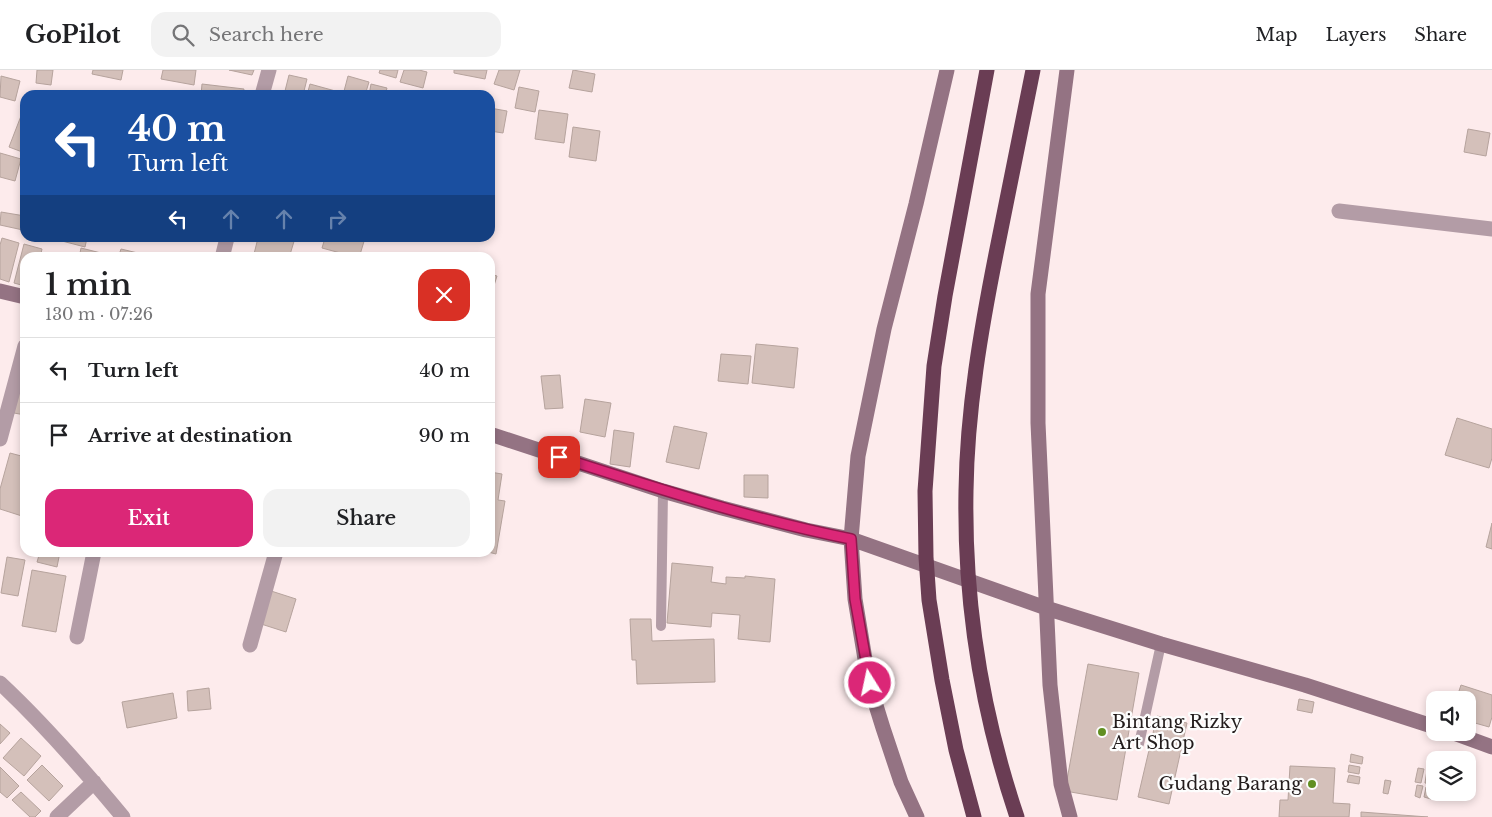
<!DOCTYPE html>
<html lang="en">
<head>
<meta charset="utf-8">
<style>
  :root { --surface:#fff; --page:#f2f2f2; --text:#202124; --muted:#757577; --line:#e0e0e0; --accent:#db2777 }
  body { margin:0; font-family:"Libre Baskerville",serif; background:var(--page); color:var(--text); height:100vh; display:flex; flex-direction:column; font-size:19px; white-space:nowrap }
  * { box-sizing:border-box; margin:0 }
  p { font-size:16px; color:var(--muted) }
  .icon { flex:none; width:28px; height:28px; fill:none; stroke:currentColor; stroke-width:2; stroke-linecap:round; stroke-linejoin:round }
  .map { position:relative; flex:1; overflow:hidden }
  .panel { position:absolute; left:20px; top:182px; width:475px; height:305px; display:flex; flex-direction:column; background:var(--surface); border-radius:15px; box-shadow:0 2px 8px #0003 }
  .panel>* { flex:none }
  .banner { position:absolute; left:20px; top:20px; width:475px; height:152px; border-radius:15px; box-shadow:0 2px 8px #0003; background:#1a4fa0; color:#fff; overflow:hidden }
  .tools { position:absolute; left:1426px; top:621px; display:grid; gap:10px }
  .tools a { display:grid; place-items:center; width:50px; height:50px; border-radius:10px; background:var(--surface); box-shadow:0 2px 8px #0003; font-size:25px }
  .pin { position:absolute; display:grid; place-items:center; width:42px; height:42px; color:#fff; margin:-21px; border-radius:10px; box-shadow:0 2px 8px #0006 }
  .me { position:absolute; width:55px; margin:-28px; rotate:350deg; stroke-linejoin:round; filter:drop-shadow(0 0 4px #0008) }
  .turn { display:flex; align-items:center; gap:18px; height:105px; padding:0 25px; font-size:22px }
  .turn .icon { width:65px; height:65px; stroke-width:2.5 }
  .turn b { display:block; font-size:35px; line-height:42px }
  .lanes { display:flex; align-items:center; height:48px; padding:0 25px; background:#0003; justify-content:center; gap:25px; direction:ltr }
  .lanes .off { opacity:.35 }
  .round { display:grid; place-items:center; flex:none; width:52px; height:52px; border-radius:15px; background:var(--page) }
  .summary { display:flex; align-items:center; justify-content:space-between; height:85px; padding:0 25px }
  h1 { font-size:30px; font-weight:600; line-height:38px }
  .action { display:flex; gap:10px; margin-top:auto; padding:10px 25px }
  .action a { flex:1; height:58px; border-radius:15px; background:var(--accent); color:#fff; font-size:20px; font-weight:600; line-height:58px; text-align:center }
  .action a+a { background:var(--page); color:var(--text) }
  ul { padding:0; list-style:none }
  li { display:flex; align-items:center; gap:15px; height:65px; padding:0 25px; border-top:1px solid var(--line) }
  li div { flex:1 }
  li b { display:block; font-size:19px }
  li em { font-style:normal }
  header { display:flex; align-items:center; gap:30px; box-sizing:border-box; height:70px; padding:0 25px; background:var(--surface); border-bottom:1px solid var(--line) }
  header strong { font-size:24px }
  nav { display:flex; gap:28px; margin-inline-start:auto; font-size:18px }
  .search { width:350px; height:45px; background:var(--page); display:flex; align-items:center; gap:12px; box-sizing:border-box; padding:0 18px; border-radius:15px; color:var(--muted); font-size:19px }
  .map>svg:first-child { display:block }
</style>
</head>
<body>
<header>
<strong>GoPilot</strong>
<div class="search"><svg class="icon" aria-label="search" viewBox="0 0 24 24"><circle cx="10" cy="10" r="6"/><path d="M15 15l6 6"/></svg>Search here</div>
<nav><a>Map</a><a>Layers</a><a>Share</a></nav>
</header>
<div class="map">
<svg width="1492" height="747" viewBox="0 0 1492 747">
  <rect width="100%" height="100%" fill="#fdebec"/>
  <path fill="#d4c0ba" stroke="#b6a39d" d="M 37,0 L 53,0 L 51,15 L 36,13 Z
    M 93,0 L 123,0 L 121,10 L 92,4 Z
    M 163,0 L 196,0 L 194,15 L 161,9 Z
    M 229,0 L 254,0 L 252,5 Z
    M 380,0 L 398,0 L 396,8 L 379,3 Z
    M 404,0 L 419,0 L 427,2 L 423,18 L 400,12 Z
    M 454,0 L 487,0 L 485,9 L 454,3 Z
    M 499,0 L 520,0 L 514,20 L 494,14 Z
    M 573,0 L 595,4 L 592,22 L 569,18 Z
    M 289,5 L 307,9 L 303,25 L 285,21 Z
    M 1,6 L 20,11 L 15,31 L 0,27 Z
    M 348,6 L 369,12 L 365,25 L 343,25 Z
    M 202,14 L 244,19 L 243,25 L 201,25 Z
    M 310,14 L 339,22 L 338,25 L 307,25 Z
    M 371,14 L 387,18 L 385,25 L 369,25 Z
    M 519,17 L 539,21 L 535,42 L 515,38 Z
    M 490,38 L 507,41 L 503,63 L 490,61 Z
    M 539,40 L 568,44 L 564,73 L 535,69 Z
    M 21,46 L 25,47 L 25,83 L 9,77 Z
    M 573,57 L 600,61 L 596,91 L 569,87 Z
    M 1468,59 L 1490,63 L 1486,86 L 1464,82 Z
    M 0,83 L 21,89 L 15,111 L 0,107 Z
    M 1,142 L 25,146 L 23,160 L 0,155 Z
    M 2,168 L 19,173 L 9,212 L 0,209 L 0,175 Z
    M 62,168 L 87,168 L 85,177 L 62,171 Z
    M 258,168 L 295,168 L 289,188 L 253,188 Z
    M 325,168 L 365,168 L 359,188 L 322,178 Z
    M 24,174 L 42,179 L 40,188 L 25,188 L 25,216 L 14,213 Z
    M 81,178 L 105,184 L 104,188 L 79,188 Z
    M 121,179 L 142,184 L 142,188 L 118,188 Z
    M 490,204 L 497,206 L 491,225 L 490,225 Z
    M 756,274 L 798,278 L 794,318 L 752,313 Z
    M 721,284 L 751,286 L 748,314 L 718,311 Z
    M 560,305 L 563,338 L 545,339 L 541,306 Z
    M 20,308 L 25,309 L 25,345 L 14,343 Z
    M 585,329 L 611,333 L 605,367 L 580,362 Z
    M 1457,348 L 1492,359 L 1492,388 L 1489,398 L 1445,385 Z
    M 674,356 L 707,363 L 699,399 L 666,392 Z
    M 614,360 L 634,363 L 630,397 L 610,394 Z
    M 10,383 L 25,387 L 25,447 L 0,439 L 0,419 Z
    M 490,402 L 502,404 L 498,430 L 505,431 L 496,484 L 488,482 L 490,482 Z
    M 744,405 L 768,405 L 768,428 L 744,427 Z
    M 1492,453 L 1492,479 L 1486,477 Z
    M 40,482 L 60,482 L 57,497 L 37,492 Z
    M 7,487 L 25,490 L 18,526 L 1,523 Z
    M 672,493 L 713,497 L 711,512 L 726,514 L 726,507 L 745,508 L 745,506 L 775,509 L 770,572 L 738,569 L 740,545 L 712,543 L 711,557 L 667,553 Z
    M 32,500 L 66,506 L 56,562 L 22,556 Z
    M 268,520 L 296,529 L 286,562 L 258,553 Z
    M 630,549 L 651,549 L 652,571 L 714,569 L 715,612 L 637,614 L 636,590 L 632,590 Z
    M 1088,594 L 1139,603 L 1117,730 L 1065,721 Z
    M 1461,615 L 1492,625 L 1492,647 L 1489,657 L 1468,651 L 1468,630 L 1456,630 Z
    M 209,618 L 211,639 L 188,641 L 187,621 Z
    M 173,623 L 177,648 L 127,658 L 122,632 Z
    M 1299,629 L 1314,632 L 1312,643 L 1297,640 Z
    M 1157,646 L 1187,653 L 1169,734 L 1138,727 Z
    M 0,654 L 10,663 L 0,674 Z
    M 21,668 L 41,686 L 24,706 L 3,688 Z
    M 1351,684 L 1363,687 L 1362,694 L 1350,692 Z
    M 42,695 L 63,716 L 49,731 L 27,710 Z
    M 1349,695 L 1360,697 L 1359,704 L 1348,702 Z
    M 1290,696 L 1335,698 L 1333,733 L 1350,734 L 1349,747 L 1279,747 L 1280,730 L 1288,730 Z
    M 0,697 L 19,716 L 7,728 L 0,722 Z
    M 1418,698 L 1424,699 L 1421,713 L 1415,712 Z
    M 1427,700 L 1434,701 L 1432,714 L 1425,713 Z
    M 1349,705 L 1360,707 L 1359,714 L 1347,712 Z
    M 1385,710 L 1391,711 L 1388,724 L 1383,723 Z
    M 1417,715 L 1423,716 L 1420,728 L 1415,726 Z
    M 1426,717 L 1432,719 L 1431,729 L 1424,727 Z
    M 21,722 L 41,741 L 35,747 L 30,747 L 12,730 Z
    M 1361,742 L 1428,747 L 1361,747 Z"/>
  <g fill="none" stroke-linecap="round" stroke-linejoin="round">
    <path stroke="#b39ca6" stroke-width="10" d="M 661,556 L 663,421
      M 1139,674 L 1161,574"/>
    <path stroke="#b39ca6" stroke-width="15" d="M 262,25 L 269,0
      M 1339,141 L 1492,159
      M 222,188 L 227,168
      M 0,369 L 25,276
      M 77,567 L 94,482
      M 250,575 L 276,482
      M 0,613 C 44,654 84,700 123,747
      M 57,747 L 94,712"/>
    <path stroke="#947383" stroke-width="15" d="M 1067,0 L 1038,224 L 1038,353 L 1050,615 L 1061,714 L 1070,747
      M 0,221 L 25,227
      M 490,364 L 663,421 L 722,438 L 806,460 L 851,469 L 1046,538 L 1161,574 L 1305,615 L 1435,657
      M 1451,662 L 1492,677
      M 917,747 L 901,712 L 883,658 L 869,613 L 855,529 L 851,469 L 858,386 L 884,259 L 916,134 L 947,0"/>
    <path stroke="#6a3d54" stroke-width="15" d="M 974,747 L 956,680 L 942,610 L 929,530 L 926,487 L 925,421 L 934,296 L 945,226 L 987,0
      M 1017,747 C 982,643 964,531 966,421 C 967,340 981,259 997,179 C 1009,120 1021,60 1033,0"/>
  </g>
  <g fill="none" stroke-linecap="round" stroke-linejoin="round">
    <defs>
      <path id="route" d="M 559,387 C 656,418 751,449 851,469 L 855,529 L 870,613"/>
    </defs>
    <use href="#route" stroke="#8e194d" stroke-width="12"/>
    <use href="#route" stroke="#db2777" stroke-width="9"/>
  </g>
  <g fill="#618f22" stroke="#fdfdfd" stroke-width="2">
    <circle cx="1102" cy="662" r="5"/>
    <circle cx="1312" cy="714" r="5"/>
  </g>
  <g text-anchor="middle" stroke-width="4.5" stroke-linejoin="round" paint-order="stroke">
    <g font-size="18" fill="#231c1c" stroke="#fdfdfd" text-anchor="start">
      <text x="1112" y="658">Bintang Rizky<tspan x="1112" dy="21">Art Shop</tspan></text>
      <text x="1302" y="720" text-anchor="end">Gudang Barang</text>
    </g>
  </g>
</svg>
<div class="tools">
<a><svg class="icon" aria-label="sound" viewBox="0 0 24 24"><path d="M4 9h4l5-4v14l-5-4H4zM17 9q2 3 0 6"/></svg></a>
<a><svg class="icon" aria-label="layers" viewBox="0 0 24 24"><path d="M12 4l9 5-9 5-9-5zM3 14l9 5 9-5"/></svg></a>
</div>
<div class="pin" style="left:559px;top:387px;background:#d93025"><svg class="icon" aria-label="arrive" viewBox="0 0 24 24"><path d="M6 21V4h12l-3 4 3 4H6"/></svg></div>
<svg class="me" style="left:870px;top:613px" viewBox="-20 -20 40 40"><circle r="17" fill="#db2777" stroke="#fff" stroke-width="3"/><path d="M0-11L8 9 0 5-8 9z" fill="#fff"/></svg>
<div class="banner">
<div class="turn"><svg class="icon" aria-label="left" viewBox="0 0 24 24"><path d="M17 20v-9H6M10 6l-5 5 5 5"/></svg><div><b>40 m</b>Turn left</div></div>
<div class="lanes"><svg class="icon" aria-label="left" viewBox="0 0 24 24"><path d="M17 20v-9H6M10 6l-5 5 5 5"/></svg><svg class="icon off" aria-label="ahead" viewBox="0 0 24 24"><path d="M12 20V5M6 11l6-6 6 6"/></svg><svg class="icon off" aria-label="ahead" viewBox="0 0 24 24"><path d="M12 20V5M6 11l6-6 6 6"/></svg><svg class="icon off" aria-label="right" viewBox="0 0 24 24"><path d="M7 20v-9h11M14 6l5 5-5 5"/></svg></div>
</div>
<section class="panel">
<div class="summary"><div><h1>1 min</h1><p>130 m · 07:26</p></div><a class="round" style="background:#d93025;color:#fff"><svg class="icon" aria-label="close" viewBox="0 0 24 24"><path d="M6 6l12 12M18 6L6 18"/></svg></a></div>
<ul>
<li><svg class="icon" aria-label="left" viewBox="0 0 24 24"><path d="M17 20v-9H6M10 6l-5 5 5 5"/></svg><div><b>Turn left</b></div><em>40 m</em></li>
<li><svg class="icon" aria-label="arrive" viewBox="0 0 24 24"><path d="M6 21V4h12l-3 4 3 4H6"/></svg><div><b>Arrive at destination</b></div><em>90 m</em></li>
</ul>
<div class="action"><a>Exit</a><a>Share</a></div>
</section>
</div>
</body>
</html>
